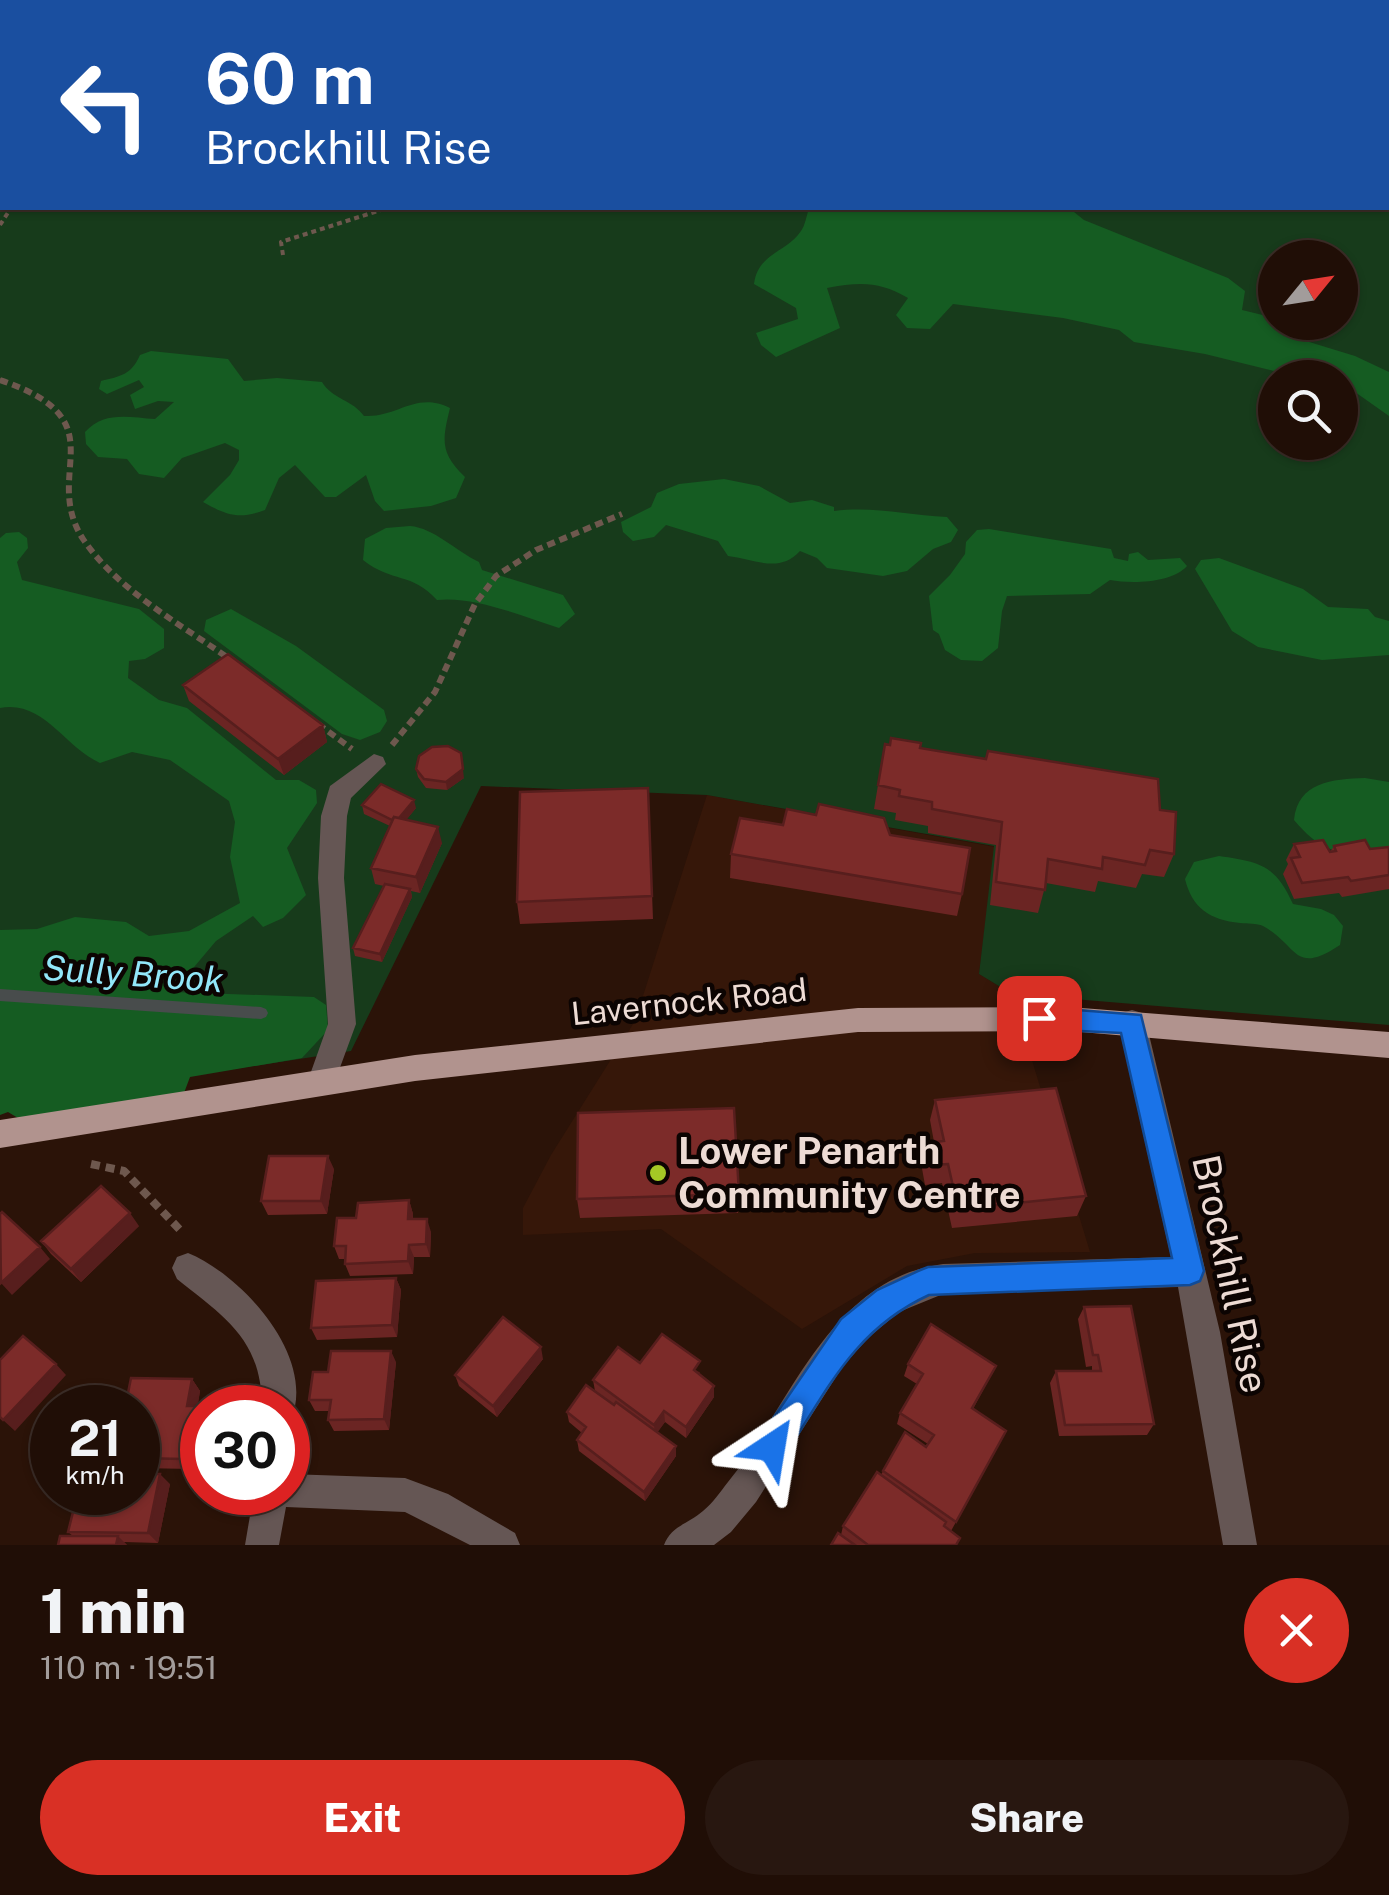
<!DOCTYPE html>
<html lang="en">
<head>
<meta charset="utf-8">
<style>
  :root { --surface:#200e06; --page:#281710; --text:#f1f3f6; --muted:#a29c9b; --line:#3d2e28; --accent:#d93025 }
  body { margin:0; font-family:"Public Sans",sans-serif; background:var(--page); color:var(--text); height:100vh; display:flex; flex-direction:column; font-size:38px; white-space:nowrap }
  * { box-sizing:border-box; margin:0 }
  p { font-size:32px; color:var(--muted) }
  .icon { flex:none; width:55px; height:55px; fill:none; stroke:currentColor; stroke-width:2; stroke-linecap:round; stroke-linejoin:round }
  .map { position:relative; height:1545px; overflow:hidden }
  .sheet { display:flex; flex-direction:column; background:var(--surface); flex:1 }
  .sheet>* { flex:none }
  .guide { position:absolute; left:0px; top:0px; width:1390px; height:210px; box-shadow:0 2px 8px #0004,0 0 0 2px var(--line); background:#1a4fa0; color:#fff; overflow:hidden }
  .needle { width:65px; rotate:60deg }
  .tools { position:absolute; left:1258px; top:240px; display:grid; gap:20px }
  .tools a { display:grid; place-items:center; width:100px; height:100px; border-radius:50%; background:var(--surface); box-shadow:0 2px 8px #0004,0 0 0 2px var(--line); font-size:50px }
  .speed { position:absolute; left:30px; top:1385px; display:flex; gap:20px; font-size:50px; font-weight:700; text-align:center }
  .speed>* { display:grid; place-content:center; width:130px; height:130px; border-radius:50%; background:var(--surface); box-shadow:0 2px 8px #0004,0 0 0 2px var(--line); line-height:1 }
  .speed small { font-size:25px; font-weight:400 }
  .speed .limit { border:15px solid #d22; background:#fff; color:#111 }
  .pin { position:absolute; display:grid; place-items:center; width:85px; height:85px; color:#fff; margin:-42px; border-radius:20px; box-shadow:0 5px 15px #0006 }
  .me { position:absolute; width:110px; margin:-55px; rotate:33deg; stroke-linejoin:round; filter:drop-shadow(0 0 8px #0008) }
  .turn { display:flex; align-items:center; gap:35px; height:210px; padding:0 40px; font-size:45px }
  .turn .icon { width:130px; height:130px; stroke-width:2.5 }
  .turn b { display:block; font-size:70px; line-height:85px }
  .round { display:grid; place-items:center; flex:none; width:105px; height:105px; border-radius:52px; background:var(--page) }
  .summary { display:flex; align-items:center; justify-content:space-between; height:170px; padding:0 40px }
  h1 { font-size:60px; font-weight:800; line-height:75px }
  .cta { display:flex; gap:20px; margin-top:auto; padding:20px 40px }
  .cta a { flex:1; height:115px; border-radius:60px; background:var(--accent); color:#fff; font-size:40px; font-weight:800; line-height:115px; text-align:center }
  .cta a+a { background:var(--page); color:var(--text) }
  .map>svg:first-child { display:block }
</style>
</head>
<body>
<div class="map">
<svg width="1389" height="1545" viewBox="0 0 1389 1545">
  <rect width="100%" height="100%" fill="#2b1308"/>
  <path fill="#361709" d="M 707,795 L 995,847 L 979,974 L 1012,994 L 1090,1252 L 975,1253 L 907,1266 L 802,1329 L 661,1229 L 523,1235 L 523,1208 L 551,1155 L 635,1021 Z"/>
  <path fill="#173b1b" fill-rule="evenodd" d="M 0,0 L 1303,0 L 2,2 L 2,208 L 1388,208 L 1389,54 L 1389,1025 L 1012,994 L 979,974 L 994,846 L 707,795 L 481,786 L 351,1051 L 0,1105 ZM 1275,258 L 1340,258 L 1340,322 L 1275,322 ZM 1275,378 L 1340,378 L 1340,442 L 1275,442 Z"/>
  <path fill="#155c22" d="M 809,208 L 1069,208 L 1084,220 L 1228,278 L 1245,291 L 1242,310 L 1275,318 L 1275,322 L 1294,323 L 1306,341 L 1355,356 L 1389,372 L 1389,416 L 1355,392 L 1340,388 L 1340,378 L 1298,377 L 1205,354 L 1134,342 L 1119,330 L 1063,318 L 953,304 L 930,329 L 907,328 L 896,315 L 908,298 C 879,281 860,282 827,288 L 840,328 L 776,357 L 761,345 L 756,333 L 798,319 L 796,308 L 754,284 C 758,253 786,253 801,231 C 805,226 807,214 809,208 Z
    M 151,351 L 228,359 L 244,381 L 277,378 L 322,382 C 332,399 353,400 364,416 C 398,418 415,391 450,408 C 442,441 440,453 465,477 L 456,498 L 431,506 L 384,511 L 375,501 L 366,475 L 336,497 L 325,497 L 295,465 L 279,478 L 265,510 C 239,520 226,515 203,502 L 230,475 L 239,460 L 239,450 L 225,443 L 182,458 L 164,478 L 139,474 L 127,459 L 98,457 L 86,444 L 85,432 C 104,411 128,417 155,419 L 174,402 L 158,401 L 135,409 L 130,395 L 144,387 L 139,380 L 107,394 L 99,389 L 101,381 C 121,376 131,375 140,355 Z
    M 724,479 L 759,486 L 790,503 L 812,500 L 834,507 L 834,511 C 873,506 908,515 947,517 L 958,530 L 951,542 L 933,549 L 907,571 L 883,576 L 827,568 L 817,558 L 800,551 C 779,574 755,559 728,556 L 718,541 L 666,525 L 654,537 L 633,541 L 623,532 L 621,522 L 651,507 L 657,493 L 679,484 Z
    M 410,526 C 434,528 456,551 479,562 L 482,570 L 563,595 L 575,614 L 559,628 C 522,616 474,596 437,600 C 412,572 392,583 363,560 L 365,539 L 386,528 Z
    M 989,529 L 1111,549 L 1114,558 L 1128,561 L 1129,554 L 1138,552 L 1148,560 L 1180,558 L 1187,566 C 1172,583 1132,584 1110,580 L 1090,594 L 1007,596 L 1002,611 L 998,648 L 982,661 L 961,660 L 945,650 L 939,634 L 933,630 L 929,596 L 950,575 L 965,554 L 966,542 L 977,530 Z
    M 19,532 L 27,538 L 28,548 L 17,562 L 22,580 L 139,609 L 164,629 L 164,648 L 145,659 L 129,661 L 128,678 L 159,700 L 187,708 L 276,780 L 299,780 L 316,790 L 317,803 L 287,848 L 306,895 L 283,918 L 263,927 L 253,916 L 216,941 L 173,992 L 314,997 L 326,1005 L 328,1030 L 302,1058 L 190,1077 L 184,1093 L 18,1118 L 8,1112 L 0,1115 L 0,930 L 37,929 L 75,917 L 126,922 L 149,936 L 189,931 L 240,903 L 230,857 L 235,822 L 229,801 L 170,760 L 132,752 L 100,763 C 64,747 44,700 0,708 L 0,538 L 6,533 Z
    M 1219,558 L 1303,589 L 1328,607 L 1368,609 L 1375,617 L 1389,621 L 1389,655 L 1322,660 L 1258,647 L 1232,631 L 1195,569 L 1201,560 Z
    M 231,609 L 296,646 L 384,710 L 387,721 L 380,732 L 360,740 L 342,734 L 204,631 L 206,620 Z
    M 1365,778 L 1389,782 L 1389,853 C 1343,854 1325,857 1294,820 C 1298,782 1332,779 1365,778 Z
    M 1219,856 C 1261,862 1275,865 1293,904 L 1321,909 L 1334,915 L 1343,926 L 1340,945 C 1293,976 1299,946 1263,926 C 1257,923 1247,924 1240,923 C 1210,920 1192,908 1185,879 L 1194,862 Z"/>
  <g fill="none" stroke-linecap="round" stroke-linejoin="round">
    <path fill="#484c4c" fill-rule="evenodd" d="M 0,989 L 261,1007 L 266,1009 L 268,1013 L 266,1017 L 261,1019 L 0,1001 Z"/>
    <path stroke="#6e584e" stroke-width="4" stroke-dasharray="5 4" stroke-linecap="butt" d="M 497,0 L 503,2
      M 0,225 L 11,208
      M 283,255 L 281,242 L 387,208
      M 0,380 L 7,382"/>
    <path stroke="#6e584e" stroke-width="6" stroke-dasharray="8 5" stroke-linecap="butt" d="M 0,380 C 121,421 40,472 83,539 C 117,590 182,625 231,660
      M 318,724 L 352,749
      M 392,745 L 435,692 L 475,604 L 496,576 L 536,550 L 622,514"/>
    <path stroke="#6e584e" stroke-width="8" stroke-dasharray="9 6" stroke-linecap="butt" d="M 91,1164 L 124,1171 L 183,1233"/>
    <path fill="#655654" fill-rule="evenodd" d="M 374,754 L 383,757 L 386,764 L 351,798 L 347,816 L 344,878 L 356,1024 L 331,1092 L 321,1096 L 311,1092 L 307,1083 L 328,1024 L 318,878 L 321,816 L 330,786 Z
      M 1132,1010 L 1142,1013 L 1146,1022 L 1220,1332 L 1257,1545 L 1223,1545 L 1178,1287 L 943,1294 L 899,1312 L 869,1337 L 843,1366 L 756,1502 L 731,1532 L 714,1545 L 664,1545 C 671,1526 688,1524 703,1511 C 713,1503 720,1492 728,1482 C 791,1405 829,1279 943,1264 L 1171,1257 L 1118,1022 L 1122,1013 Z
      M 188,1253 C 242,1275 317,1357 291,1420 L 288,1421 L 288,1408 L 262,1408 C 262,1340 226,1318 177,1279 L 172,1268 L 177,1257 Z
      M 288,1474 L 405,1478 L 448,1494 L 515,1533 L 520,1545 L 470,1545 L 405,1512 L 286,1507 L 279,1545 L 245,1545 L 254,1492 L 288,1492 Z"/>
    <path fill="#b1938e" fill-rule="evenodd" d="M 1069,1007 L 1389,1032 L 1389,1058 L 1069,1031 L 858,1032 L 415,1081 L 0,1148 L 0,1120 L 415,1055 L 858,1008 Z"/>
  </g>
  <path fill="#6b2523" d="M 1328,0 L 1389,0 L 1389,19 L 1388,19 L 1388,2 L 1328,2 Z
    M 183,685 L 323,725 L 327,742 L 284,775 L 189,701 Z
    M 920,748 L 1160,810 L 1174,854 L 1164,877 L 1142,874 L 1136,888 L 1098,881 L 1095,892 L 1046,883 L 1038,913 L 990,905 L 996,845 L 928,833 L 928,826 L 895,820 L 896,813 L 874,809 L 878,785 Z
    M 416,769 L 464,778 L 447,790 L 426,788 L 418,777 Z
    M 648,788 L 653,919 L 520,924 L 517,902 Z
    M 362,805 L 416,808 L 406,820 L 442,843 L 420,893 L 411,891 L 412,897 L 382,962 L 355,956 L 353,948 L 384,886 L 375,884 L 371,868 L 390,826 L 364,814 Z
    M 783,825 L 890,835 L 962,894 L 957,916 L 730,878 L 731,854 Z
    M 1294,844 L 1330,852 L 1334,846 L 1370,849 L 1389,847 L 1389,889 L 1342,897 L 1339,893 L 1294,899 L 1283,874 L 1288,864 L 1286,860 Z
    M 935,1100 L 1086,1196 L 1077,1216 L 952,1228 L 942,1183 L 925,1185 L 921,1163 L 926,1143 L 934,1142 L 930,1120 Z
    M 334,1169 L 327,1214 L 268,1215 L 261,1201 Z
    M 739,1194 L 738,1213 L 580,1218 L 577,1199 Z
    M 409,1200 L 413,1214 L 413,1219 L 431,1232 L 430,1257 L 414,1257 L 413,1274 L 350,1276 L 345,1264 L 345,1259 L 339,1259 L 334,1246 L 356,1218 Z
    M 139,1226 L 81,1282 L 51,1254 L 41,1241 Z
    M 396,1278 L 401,1290 L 397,1337 L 317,1340 L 311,1328 Z
    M 1084,1307 L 1154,1424 L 1147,1435 L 1059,1436 L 1050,1383 L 1056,1371 L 1092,1371 L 1092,1366 L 1086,1367 L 1078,1319 Z
    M 543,1359 L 497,1417 L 459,1386 L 455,1375 Z
    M 396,1362 L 389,1430 L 334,1431 L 328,1420 L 329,1411 L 315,1411 L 309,1400 L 328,1372 Z
    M 640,1363 L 700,1372 L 698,1374 L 714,1386 L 714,1397 L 686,1438 L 665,1422 L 657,1432 L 676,1446 L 676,1456 L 645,1501 L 579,1451 L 577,1440 L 582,1433 L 569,1422 L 567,1412 L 595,1391 L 593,1380 Z
    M 908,1364 L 996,1366 L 973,1409 L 1006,1431 L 951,1531 L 957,1545 L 831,1545 L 841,1535 L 843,1526 L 881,1475 L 883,1471 L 926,1447 L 928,1444 L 897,1424 L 900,1413 L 917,1384 L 904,1376 Z
    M 192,1379 L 200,1391 L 197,1409 L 202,1416 L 202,1445 L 197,1445 L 192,1469 L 138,1468 L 138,1408 Z
    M 170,1484 L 158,1543 L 124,1542 L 127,1545 L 73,1536 L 68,1532 Z"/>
  <path fill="#571e1d" d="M 323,725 L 327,742 L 284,775 L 278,759 Z
    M 461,753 L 464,778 L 447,790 L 446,782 Z
    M 414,800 L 416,808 L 398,830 L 396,822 Z
    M 438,827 L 442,843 L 420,893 L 416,877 Z
    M 410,889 L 412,897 L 382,962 L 380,954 Z
    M 328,1156 L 334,1169 L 327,1214 L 321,1201 Z
    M 409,1200 L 413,1214 L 412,1233 L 408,1219 Z
    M 130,1213 L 139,1226 L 81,1282 L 71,1269 Z
    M 427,1219 L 431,1232 L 430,1257 L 426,1244 Z
    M 409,1245 L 414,1257 L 413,1274 L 408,1261 Z
    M 40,1247 L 50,1259 L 12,1295 L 1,1283 Z
    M 396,1278 L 401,1290 L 397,1337 L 392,1325 Z
    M 541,1347 L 543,1359 L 497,1417 L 493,1406 Z
    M 391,1351 L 396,1362 L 389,1430 L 384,1419 Z
    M 56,1364 L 66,1375 L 15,1431 L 3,1420 Z
    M 192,1379 L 200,1391 L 197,1409 L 202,1416 L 202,1443 L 196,1434 L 187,1406 Z
    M 714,1386 L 714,1397 L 686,1438 L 686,1427 Z
    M 664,1411 L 665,1422 L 655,1436 L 654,1425 Z
    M 188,1434 L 197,1445 L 192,1469 L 183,1459 Z
    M 676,1446 L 676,1456 L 645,1501 L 644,1492 Z
    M 160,1474 L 170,1484 L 158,1543 L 148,1533 Z
    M 118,1536 L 127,1545 L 116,1545 Z"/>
  <path fill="#7c2b29" stroke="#571e1d" stroke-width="2.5" d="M 1335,0 L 1389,0 L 1389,2 L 1335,2 Z
    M 228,654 L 323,725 L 278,759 L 183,685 Z
    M 891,738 L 921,743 L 920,748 L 986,759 L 988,751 L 1158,779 L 1160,810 L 1176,812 L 1174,854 L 1150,850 L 1145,865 L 1103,857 L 1102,869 L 1048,859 L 1045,890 L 996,882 L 1002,822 L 932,809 L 932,802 L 899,796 L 900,790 L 878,785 L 885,744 L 890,745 Z
    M 448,746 L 461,753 L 463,769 L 446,782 L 424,779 L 416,769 L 419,756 L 432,747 Z
    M 381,784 L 414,800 L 399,818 L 394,817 L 392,820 L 362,805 Z
    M 648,788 L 652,896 L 517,902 L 520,792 Z
    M 819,804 L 884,818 L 890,835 L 970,848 L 962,894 L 731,854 L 740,818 L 783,825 L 787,809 L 816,815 Z
    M 394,817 L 438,827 L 416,877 L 371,868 Z
    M 1323,840 L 1330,852 L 1336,851 L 1334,846 L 1365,840 L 1370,849 L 1389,847 L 1389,875 L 1351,881 L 1348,877 L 1302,883 L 1291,858 L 1300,857 L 1294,844 Z
    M 385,884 L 410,889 L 380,954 L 353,948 Z
    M 1056,1088 L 1086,1196 L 958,1209 L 948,1164 L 930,1165 L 926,1143 L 944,1141 L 935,1100 Z
    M 734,1108 L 739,1194 L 577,1199 L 578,1113 Z
    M 269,1156 L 328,1156 L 321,1201 L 261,1201 Z
    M 101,1186 L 130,1213 L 71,1269 L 41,1241 Z
    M 409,1200 L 408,1219 L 427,1219 L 426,1244 L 409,1245 L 408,1261 L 345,1264 L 346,1246 L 334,1246 L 337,1218 L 356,1218 L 358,1203 Z
    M 2,1212 L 40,1247 L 1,1283 L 0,1214 Z
    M 396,1278 L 392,1325 L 311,1328 L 316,1281 Z
    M 1131,1306 L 1154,1424 L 1065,1425 L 1056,1371 L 1101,1371 L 1098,1355 L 1093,1355 L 1084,1307 Z
    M 503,1317 L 541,1347 L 493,1406 L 455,1375 Z
    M 931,1324 L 996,1366 L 972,1408 L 1006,1431 L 956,1522 L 883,1471 L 905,1432 L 926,1447 L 934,1435 L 900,1413 L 923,1374 L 908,1364 Z
    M 662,1334 L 700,1361 L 694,1370 L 714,1386 L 686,1427 L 664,1411 L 654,1425 L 593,1380 L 618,1347 L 640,1363 Z
    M 23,1336 L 56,1364 L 3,1420 L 0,1417 L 0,1360 Z
    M 331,1351 L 391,1351 L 384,1419 L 328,1420 L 331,1400 L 309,1400 L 313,1372 L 328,1372 Z
    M 131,1378 L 192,1379 L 187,1406 L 195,1406 L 199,1413 L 196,1434 L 188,1434 L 183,1459 L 138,1458 L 138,1408 L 125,1408 Z
    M 586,1385 L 614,1405 L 616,1402 L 676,1446 L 644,1492 L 577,1440 L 586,1427 L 567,1412 Z
    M 877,1472 L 946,1522 L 944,1526 L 960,1538 L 956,1545 L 868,1545 L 843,1526 Z
    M 138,1474 L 160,1474 L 148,1533 L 68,1532 L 78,1492 L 138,1492 Z
    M 838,1533 L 855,1545 L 831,1545 Z
    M 60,1536 L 118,1536 L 116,1545 L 58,1545 Z"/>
  <path fill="#1a73e8" stroke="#114b97" stroke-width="2.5" d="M 1039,1007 L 1141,1015 L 1204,1271 L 1200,1281 L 1190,1285 L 929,1295 C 853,1330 827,1391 783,1458 L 772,1462 L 761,1458 L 756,1447 L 761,1436 L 841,1319 L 877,1290 L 918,1271 L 928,1267 L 1172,1258 L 1121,1033 L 1039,1029 L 1030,1026 L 1026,1018 L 1030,1010 Z"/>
  <circle fill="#a4c825" stroke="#0c0402" stroke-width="4" cx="658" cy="1173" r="10"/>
  <g text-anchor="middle" stroke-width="9" stroke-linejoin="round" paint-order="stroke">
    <g font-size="32" fill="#eddbd4" stroke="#0c0402">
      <text transform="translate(689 1002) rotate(-6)" y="11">Lavernock Road</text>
    </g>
    <g font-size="35" font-style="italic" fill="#92e7f9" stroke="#0c0402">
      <text transform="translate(133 974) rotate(4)" y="12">Sully Brook</text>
    </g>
    <g font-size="38" font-weight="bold" fill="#eddbd4" stroke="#0c0402" text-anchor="start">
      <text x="678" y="1164">Lower Penarth<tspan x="678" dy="44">Community Centre</tspan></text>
    </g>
    <g font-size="38" fill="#eddbd4" stroke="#0c0402">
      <text transform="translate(1230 1274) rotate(78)" y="13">Brockhill Rise</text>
    </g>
  </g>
</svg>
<div class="tools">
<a><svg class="needle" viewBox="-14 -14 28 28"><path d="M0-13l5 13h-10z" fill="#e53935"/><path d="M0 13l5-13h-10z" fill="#a29c9b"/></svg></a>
<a><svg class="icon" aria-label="search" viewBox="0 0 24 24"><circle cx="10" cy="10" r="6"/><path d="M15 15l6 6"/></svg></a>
</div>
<div class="speed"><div>21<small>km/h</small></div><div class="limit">30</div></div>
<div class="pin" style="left:1039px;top:1018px;background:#d93025"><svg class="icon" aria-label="arrive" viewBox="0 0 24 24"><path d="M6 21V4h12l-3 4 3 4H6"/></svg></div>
<svg class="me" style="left:772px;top:1447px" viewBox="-20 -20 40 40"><path d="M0-17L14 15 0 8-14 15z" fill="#1a73e8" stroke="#fff" stroke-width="4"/></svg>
<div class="guide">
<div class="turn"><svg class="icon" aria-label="left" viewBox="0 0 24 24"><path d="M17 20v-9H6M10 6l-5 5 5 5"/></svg><div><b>60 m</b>Brockhill Rise</div></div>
</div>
</div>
<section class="sheet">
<div class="summary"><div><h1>1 min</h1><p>110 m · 19:51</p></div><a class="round" style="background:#d93025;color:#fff"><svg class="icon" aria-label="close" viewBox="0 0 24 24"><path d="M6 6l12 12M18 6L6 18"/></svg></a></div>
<div class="cta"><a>Exit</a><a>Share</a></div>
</section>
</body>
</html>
